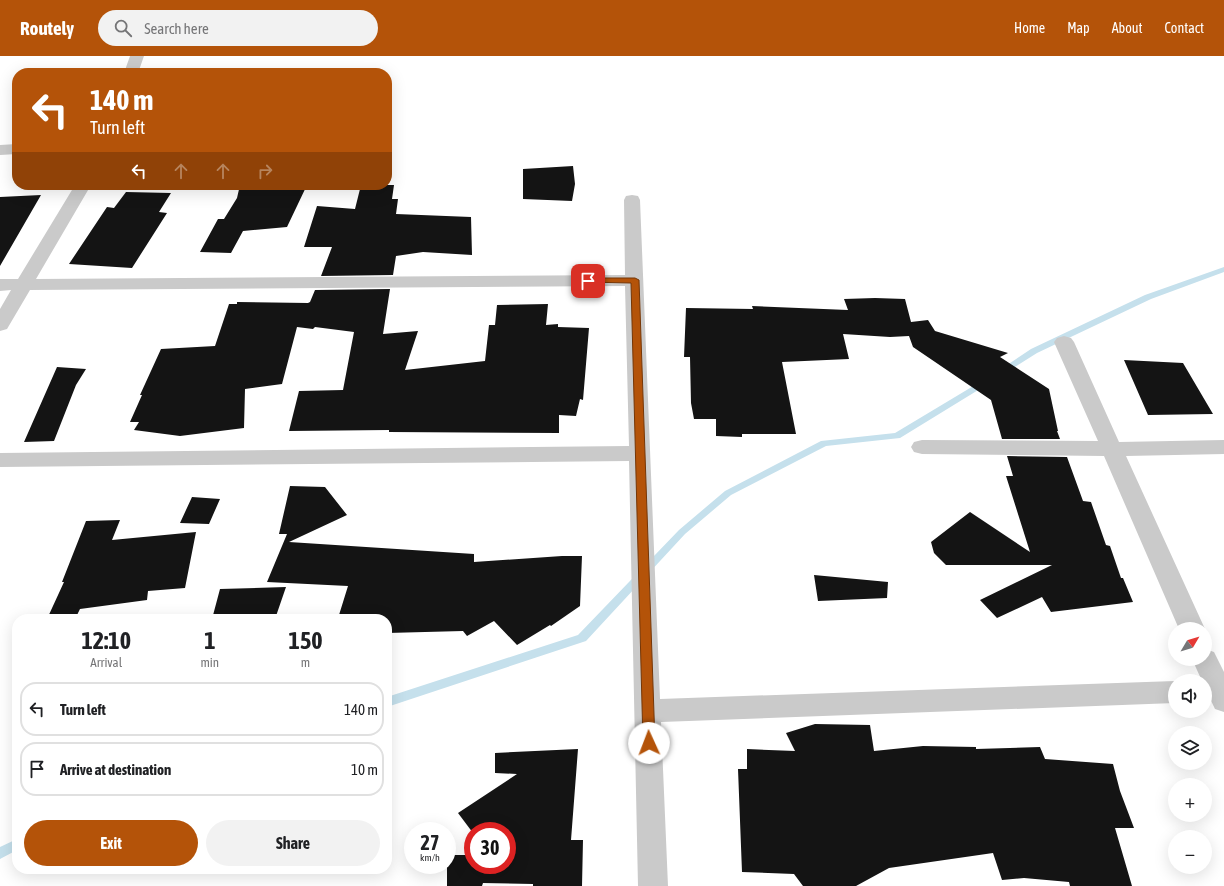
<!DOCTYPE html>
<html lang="en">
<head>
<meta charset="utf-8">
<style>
  :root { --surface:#fff; --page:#f2f2f2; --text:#202124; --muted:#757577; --line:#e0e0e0; --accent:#b45309 }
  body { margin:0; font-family:"Asap Condensed",sans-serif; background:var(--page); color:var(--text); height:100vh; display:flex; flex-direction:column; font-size:15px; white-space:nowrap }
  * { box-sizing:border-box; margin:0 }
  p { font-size:13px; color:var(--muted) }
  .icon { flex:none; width:22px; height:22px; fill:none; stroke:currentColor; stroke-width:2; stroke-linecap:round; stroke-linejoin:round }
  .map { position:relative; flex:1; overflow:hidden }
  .panel { position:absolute; left:12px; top:558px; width:380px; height:260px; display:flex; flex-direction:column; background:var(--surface); border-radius:16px; box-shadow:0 4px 16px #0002 }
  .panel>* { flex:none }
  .hud { position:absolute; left:12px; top:12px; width:380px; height:122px; border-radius:16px; box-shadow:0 4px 16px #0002; background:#b45309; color:#fff; overflow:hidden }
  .needle { width:26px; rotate:52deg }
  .tools { position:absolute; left:1168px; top:566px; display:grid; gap:8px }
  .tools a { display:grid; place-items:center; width:44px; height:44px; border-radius:50%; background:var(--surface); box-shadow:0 4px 16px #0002; font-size:20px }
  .speed { position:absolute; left:404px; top:766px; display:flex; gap:8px; font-size:20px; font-weight:700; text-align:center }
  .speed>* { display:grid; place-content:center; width:52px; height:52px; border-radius:50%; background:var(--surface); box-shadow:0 4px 16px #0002; line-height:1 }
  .speed small { font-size:10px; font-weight:400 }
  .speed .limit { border:6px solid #d22; background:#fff; color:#111 }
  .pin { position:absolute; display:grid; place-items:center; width:34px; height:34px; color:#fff; margin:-17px; border-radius:8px; box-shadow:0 2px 6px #0006 }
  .me { position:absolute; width:44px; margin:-22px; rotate:358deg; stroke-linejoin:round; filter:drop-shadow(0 0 3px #0008) }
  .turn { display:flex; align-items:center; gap:14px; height:84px; padding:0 12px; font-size:18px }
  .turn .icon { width:52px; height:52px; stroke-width:2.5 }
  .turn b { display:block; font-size:28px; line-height:34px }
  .lanes { display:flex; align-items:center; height:38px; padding:0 12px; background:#0003; justify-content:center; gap:20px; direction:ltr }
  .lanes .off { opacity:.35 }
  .eta { display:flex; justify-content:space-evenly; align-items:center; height:68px; text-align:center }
  .eta b { font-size:24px; font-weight:700; line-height:28px }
  .button { display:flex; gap:8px; margin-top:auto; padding:8px 12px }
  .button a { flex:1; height:46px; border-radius:24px; background:var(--accent); color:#fff; font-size:16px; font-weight:700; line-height:46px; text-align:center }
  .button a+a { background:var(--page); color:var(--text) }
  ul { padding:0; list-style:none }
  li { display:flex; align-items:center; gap:12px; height:54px; margin:0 8px 6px; padding:0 4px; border:2px solid var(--line); border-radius:16px }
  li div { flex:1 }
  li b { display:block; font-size:15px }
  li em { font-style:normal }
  header { display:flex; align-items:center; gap:24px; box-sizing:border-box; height:56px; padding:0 20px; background:var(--accent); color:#fff }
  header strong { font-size:19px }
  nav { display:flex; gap:22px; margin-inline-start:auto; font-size:14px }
  .search { width:280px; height:36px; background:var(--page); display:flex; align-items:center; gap:10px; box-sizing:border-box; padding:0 14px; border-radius:22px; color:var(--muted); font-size:15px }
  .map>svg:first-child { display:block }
</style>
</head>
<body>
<header>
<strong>Routely</strong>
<div class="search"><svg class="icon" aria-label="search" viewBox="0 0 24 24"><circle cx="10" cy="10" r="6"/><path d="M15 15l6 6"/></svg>Search here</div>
<nav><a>Home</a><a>Map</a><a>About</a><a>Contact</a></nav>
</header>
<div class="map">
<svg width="1224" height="830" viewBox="0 0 1224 830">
  <rect width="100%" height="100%" fill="#fff"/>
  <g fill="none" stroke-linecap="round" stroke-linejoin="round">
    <path fill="#c5e0ec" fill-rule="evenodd" d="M 1224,211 L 1224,216 L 1151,243 L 1037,297 L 1005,317 L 1002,318 L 998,315 L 1031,293 L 1145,239 Z
      M 985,323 L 988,324 L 989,326 L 988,328 L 900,382 L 826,390 L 731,439 L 685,478 L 586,585 L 387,651 L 387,641 L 578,579 L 679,474 L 725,435 L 821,385 L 895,377 Z
      M 17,783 L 17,794 L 0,803 L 0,791 Z"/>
  </g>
  <path fill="#141414" d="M 573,110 L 575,128 L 572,145 L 523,143 L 523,113 Z
    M 240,129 L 307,129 L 287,171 L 243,175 L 231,197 L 200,196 L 218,163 L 224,163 L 237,142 Z
    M 361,129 L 394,129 L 392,143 L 398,143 L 396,158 L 471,161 L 472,199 L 423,196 L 396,200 L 393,219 L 321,220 L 332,191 L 304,191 L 317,150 L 355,153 Z
    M 126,136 L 171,137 L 159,156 L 167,157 L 132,212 L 69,208 L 107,151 L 114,152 Z
    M 41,139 L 0,210 L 0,141 Z
    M 390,233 L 383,278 L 418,275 L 405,314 L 485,305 L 489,269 L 495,269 L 497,249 L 548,248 L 546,269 L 558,268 L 558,271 L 589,272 L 583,344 L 580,343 L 576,360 L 559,359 L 559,377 L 389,376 L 389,374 L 289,375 L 299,335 L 343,334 L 354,276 L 315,271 L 313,273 L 297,271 L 282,328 L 245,333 L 244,372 L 180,380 L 134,374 L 139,366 L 130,366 L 142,339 L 140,339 L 161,293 L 215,290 L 229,248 L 237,248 L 237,246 L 308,247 L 310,246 L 315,234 Z
    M 875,242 L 905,243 L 911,266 L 928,264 L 935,275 L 1008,297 L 1000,301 L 1049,333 L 1058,375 L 1057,375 L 1060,383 L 1002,383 L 991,344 L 913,291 L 909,280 L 890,281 L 843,278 L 849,303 L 782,306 L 796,378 L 742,378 L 742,381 L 716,380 L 716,363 L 694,363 L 691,347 L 690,301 L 684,301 L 686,252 L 753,253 L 752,250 L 848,254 L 844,243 Z
    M 1124,304 L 1183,307 L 1213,358 L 1148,359 Z
    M 57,311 L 86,313 L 76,329 L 54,385 L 24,386 Z
    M 1007,400 L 1067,401 L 1083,445 L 1091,446 L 1106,489 L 1110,490 L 1121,522 L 1123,522 L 1133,546 L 1051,556 L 1042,541 L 997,562 L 980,544 L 1052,509 L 946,509 L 934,497 L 931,486 L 970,456 L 1030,496 L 1006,420 L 1013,420 Z
    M 290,430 L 325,431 L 347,459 L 289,486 L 474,498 L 474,506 L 562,500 L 582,500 L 580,550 L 551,570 L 550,569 L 517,589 L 494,565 L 467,580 L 463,575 L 387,577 L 387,563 L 368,563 L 369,561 L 339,559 L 348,530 L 267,526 L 287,478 L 279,478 Z
    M 192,441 L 220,443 L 209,468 L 180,467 Z
    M 120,464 L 112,484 L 196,476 L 185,532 L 148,535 L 147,544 L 80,553 L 75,563 L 47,563 L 64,526 L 62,526 L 86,465 Z
    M 814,519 L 888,526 L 887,542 L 818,545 Z
    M 286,531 L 275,563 L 212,563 L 220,533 Z
    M 815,668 L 870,669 L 874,695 L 923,690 L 976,691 L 976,693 L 1040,691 L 1045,703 L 1113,708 L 1120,735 L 1134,772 L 1115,772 L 1132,830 L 1070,830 L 1069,826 L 1024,822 L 1002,824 L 993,797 L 889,812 L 856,830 L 803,830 L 794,818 L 742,816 L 738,713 L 747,713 L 747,693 L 795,695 L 786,677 Z
    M 578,693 L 571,784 L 583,784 L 582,830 L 533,830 L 533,828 L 483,827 L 482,830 L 447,830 L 447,799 L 473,799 L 473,809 L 507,809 L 507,775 L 473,775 L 473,777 L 458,757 L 517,718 L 495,717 L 495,697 Z"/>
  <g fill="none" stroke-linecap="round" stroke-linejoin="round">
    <path fill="#cacaca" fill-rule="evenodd" d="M 130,0 L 144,0 L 138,17 L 124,17 Z
      M 17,88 L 17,98 L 0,99 L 0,89 Z
      M 75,129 L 91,129 L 36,223 L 625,219 L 624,144 L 626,140 L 632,139 L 638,140 L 640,144 L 660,643 L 1175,625 L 1175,647 L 661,666 L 668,830 L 638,830 L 629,405 L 0,411 L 0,397 L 629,390 L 625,230 L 30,234 L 7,273 L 0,275 L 0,253 L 11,234 L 0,235 L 0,223 L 18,223 Z
      M 1064,280 L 1071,282 L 1074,286 L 1119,386 L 1224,384 L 1224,398 L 1126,400 L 1205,573 L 1179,573 L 1104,400 L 922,398 L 914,396 L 911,391 L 914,386 L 922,384 L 1098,385 L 1054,286 L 1057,282 Z
      M 1205,593 L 1214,596 L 1224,616 L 1224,656 L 1215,653 L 1205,632 L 1205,625 L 1202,625 L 1192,603 L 1205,603 Z"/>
  </g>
  <path fill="#b45309" stroke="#753606" d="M 588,222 L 635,222 L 639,224 L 655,687 L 653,690 L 649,691 L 645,690 L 643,687 L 631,227 L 585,226 L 584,225 Z"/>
</svg>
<div class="tools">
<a><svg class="needle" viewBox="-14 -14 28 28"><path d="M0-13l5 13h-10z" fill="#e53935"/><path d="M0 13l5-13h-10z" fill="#757577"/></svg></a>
<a><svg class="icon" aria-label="sound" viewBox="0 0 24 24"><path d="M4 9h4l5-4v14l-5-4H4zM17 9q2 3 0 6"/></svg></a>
<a><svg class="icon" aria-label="layers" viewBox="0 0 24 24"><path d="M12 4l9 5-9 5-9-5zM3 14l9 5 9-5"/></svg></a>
<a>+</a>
<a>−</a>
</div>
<div class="speed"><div>27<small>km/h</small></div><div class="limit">30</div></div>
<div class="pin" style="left:588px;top:225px;background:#d93025"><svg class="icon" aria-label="arrive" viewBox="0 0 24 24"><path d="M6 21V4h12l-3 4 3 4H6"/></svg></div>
<svg class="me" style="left:649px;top:687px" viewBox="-20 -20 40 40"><circle r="19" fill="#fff"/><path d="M0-13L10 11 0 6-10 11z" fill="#b45309"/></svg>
<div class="hud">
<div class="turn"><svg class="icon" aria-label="left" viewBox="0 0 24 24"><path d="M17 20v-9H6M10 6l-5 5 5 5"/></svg><div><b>140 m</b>Turn left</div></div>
<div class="lanes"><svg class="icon" aria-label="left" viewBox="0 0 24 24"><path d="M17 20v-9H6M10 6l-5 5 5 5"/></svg><svg class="icon off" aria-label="ahead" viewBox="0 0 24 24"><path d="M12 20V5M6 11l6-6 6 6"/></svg><svg class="icon off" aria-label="ahead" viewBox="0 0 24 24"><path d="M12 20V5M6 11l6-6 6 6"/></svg><svg class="icon off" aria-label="right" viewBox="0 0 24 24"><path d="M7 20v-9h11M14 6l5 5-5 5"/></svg></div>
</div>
<section class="panel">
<div class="eta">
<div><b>12:10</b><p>Arrival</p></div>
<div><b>1</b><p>min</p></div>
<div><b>150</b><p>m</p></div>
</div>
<ul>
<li><svg class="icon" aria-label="left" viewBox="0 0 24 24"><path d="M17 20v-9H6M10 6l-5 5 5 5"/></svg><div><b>Turn left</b></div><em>140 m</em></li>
<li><svg class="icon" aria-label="arrive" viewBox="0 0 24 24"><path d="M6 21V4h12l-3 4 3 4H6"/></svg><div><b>Arrive at destination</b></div><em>10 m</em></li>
</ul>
<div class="button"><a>Exit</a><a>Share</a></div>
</section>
</div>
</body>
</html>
